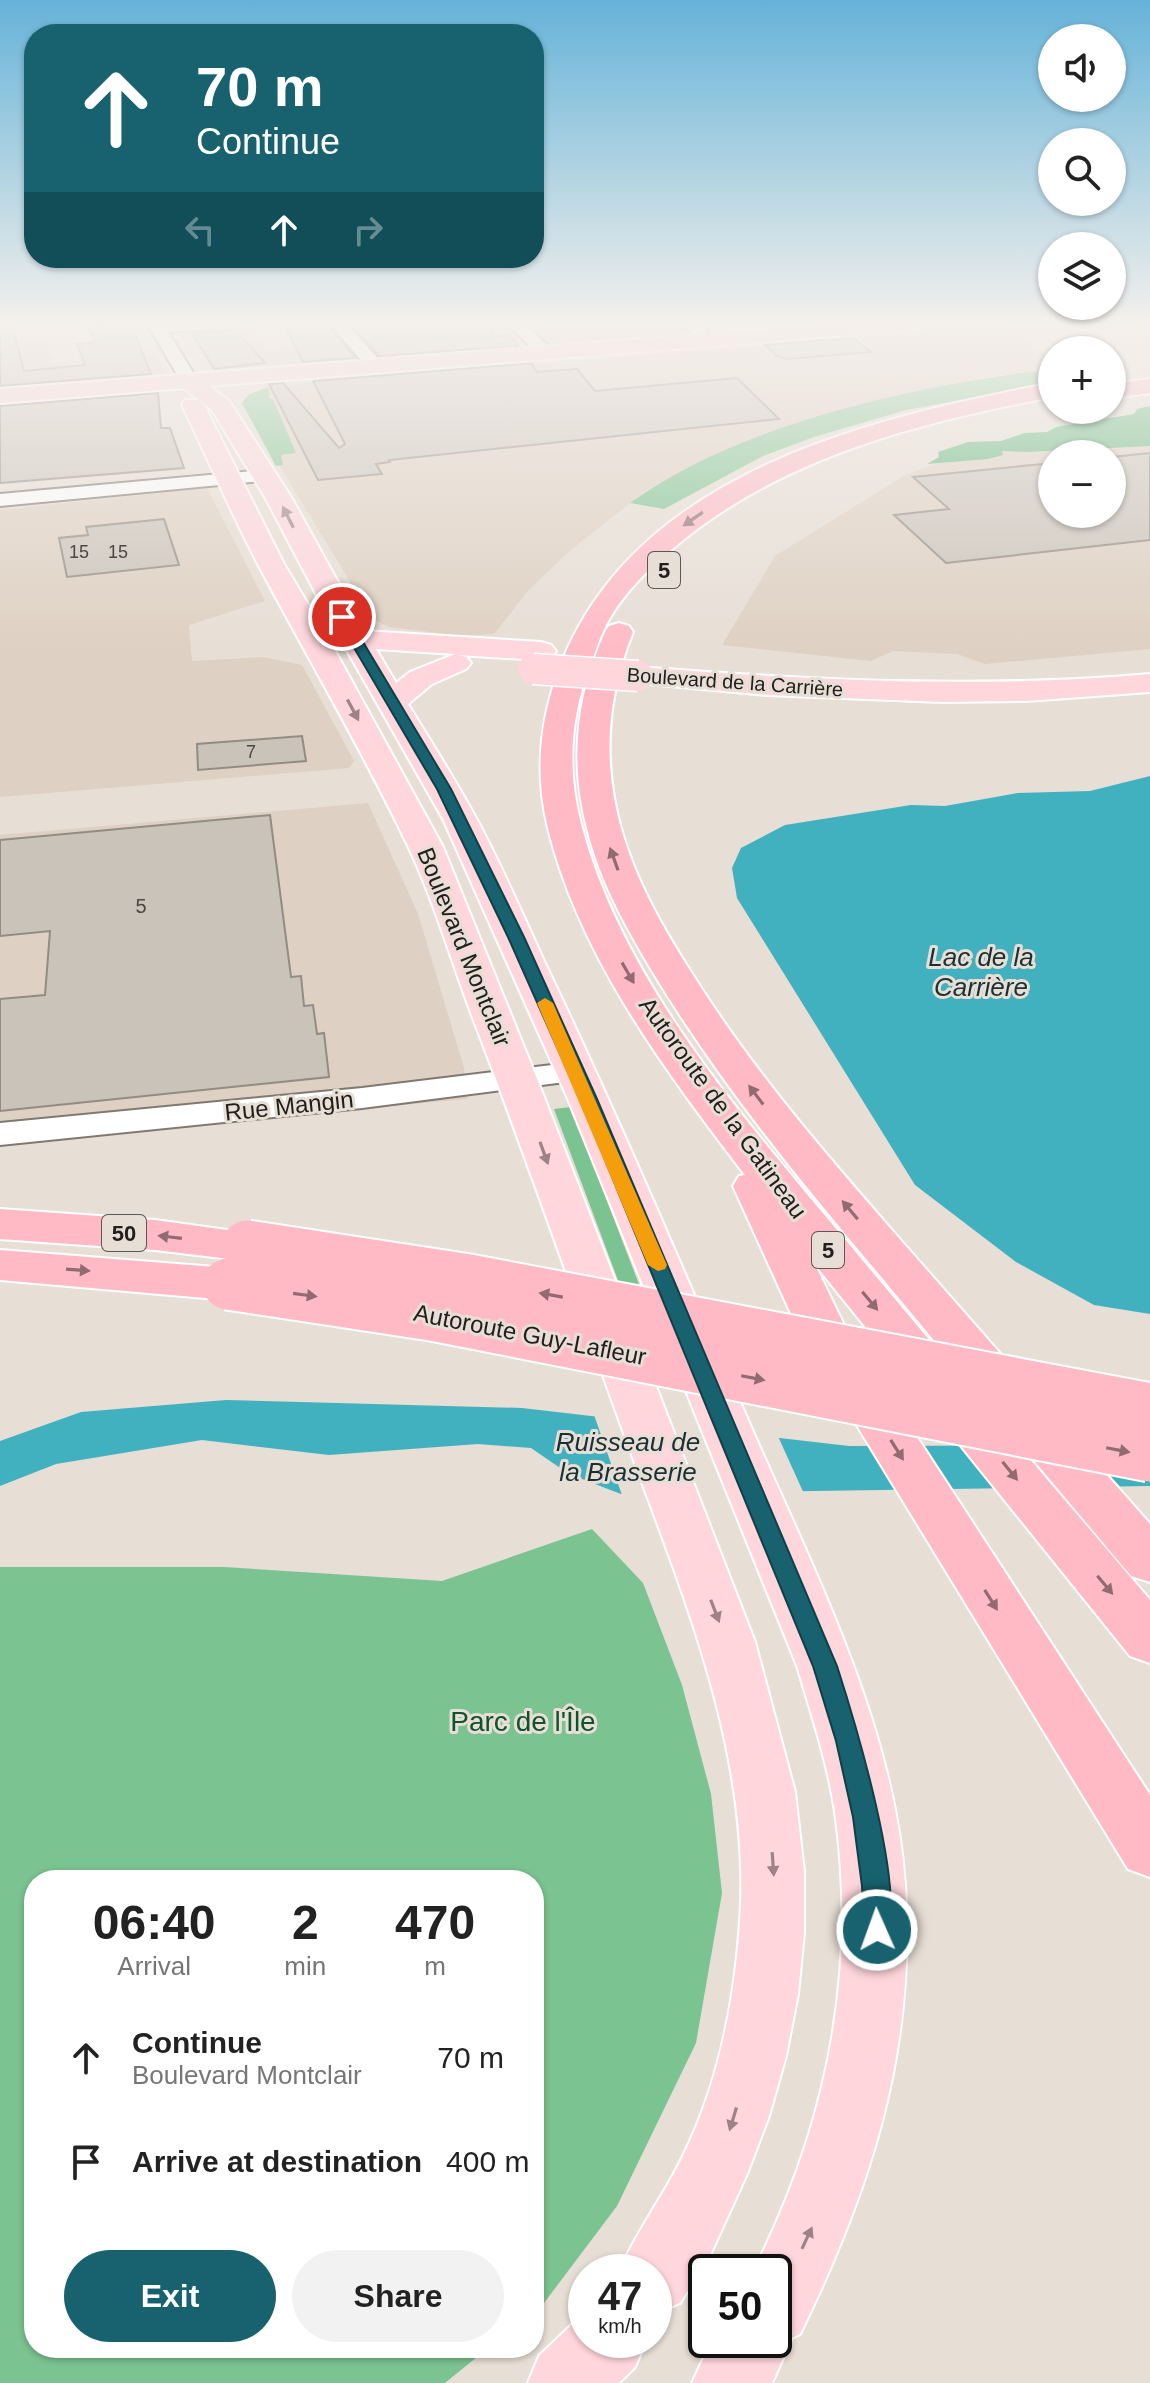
<!DOCTYPE html>
<html lang="en">
<head>
<meta charset="utf-8">
<style>
  :root { --surface:#fff; --page:#f2f2f2; --text:#222; --muted:#767676; --accent:#17626e }
  body { margin:0; font-family:Helvetica,sans-serif; background:var(--page); color:var(--text); height:100vh; display:flex; flex-direction:column; font-size:30px; white-space:nowrap }
  * { box-sizing:border-box; margin:0 }
  p { font-size:26px; color:var(--muted) }
  .icon { flex:none; width:44px; height:44px; fill:none; stroke:currentColor; stroke-width:2; stroke-linecap:round; stroke-linejoin:round }
  .map { position:relative; flex:1; overflow:hidden }
  .details { position:absolute; left:24px; top:1870px; width:520px; height:488px; display:flex; flex-direction:column; background:var(--surface); border-radius:32px; box-shadow:0 2px 6px #0004 }
  .details>* { flex:none }
  .banner { position:absolute; left:24px; top:24px; width:520px; height:244px; border-radius:32px; box-shadow:0 2px 6px #0004; background:#17626e; color:#fff; overflow:hidden }
  .tools { position:absolute; left:1038px; top:24px; display:grid; gap:16px }
  .tools a { display:grid; place-items:center; width:88px; height:88px; border-radius:50%; background:var(--surface); box-shadow:0 2px 6px #0004; font-size:40px }
  .speed { position:absolute; left:568px; top:2254px; display:flex; gap:16px; font-size:40px; font-weight:700; text-align:center }
  .speed>* { display:grid; place-content:center; width:104px; height:104px; border-radius:50%; background:var(--surface); box-shadow:0 2px 6px #0004; line-height:1 }
  .speed small { font-size:20px; font-weight:400 }
  .speed .limit { border:4px solid #111; border-radius:12px; background:#fff; color:#111 }
  .pin { position:absolute; display:grid; place-items:center; width:68px; height:68px; color:#fff; margin:-34px; border:4px solid #fff; border-radius:50%; box-shadow:0 2px 8px #0007 }
  .me { position:absolute; width:88px; margin:-44px; rotate:358deg; stroke-linejoin:round; filter:drop-shadow(0 0 6px #0008) }
  .turn { display:flex; align-items:center; gap:28px; height:168px; padding:0 40px; font-size:36px }
  .turn .icon { width:104px; height:104px; stroke-width:2.5 }
  .turn b { display:block; font-size:56px; line-height:68px }
  .lanes { display:flex; align-items:center; height:76px; padding:0 40px; background:#0003; justify-content:center; gap:40px; direction:ltr }
  .lanes .off { opacity:.35 }
  .eta { display:flex; justify-content:space-evenly; align-items:center; height:136px; text-align:center }
  .eta b { font-size:48px; font-weight:700; line-height:56px }
  .action { display:flex; gap:16px; margin-top:auto; padding:16px 40px }
  .action a { flex:1; height:92px; border-radius:48px; background:var(--accent); color:#fff; font-size:32px; font-weight:700; line-height:92px; text-align:center }
  .action a+a { background:var(--page); color:var(--text) }
  ul { padding:0; list-style:none }
  li { display:flex; align-items:center; gap:24px; height:104px; padding:0 40px }
  li div { flex:1 }
  li b { display:block; font-size:30px }
  li em { font-style:normal }
  .map>svg:first-child { display:block }
</style>
</head>
<body>
<div class="map">
<svg width="1150" height="2383" viewBox="0 0 1150 2383">
  <rect width="100%" height="100%" fill="#e7ded5"/>
  <path fill="#ded0c2" fill-rule="evenodd" d="M 444,324 L 677,324 L 690,333 L 214,372 L 183,330 L 244,325 L 253,329 L 266,347 L 362,338 L 357,332 Z
    M 1021,324 L 1069,324 L 1079,331 L 1022,336 L 1052,357 L 1052,369 L 984,377 L 869,402 L 802,422 L 680,472 L 647,490 L 567,553 L 527,592 L 494,634 L 462,636 L 389,627 L 373,619 L 254,424 L 250,399 L 268,387 Z
    M 47,340 L 54,362 L 109,357 L 109,353 L 151,350 L 168,376 L 0,390 L 0,344 Z
    M 1150,410 L 1150,649 L 985,664 L 957,654 L 893,651 L 871,661 L 722,645 L 775,556 L 907,474 L 976,450 ZM 1052,454 L 1112,454 L 1112,514 L 1052,514 Z
    M 207,488 L 265,601 L 189,625 L 192,661 L 263,657 L 302,665 L 354,761 L 349,768 L 0,797 L 0,510 Z
    M 368,803 L 418,914 L 464,1068 L 467,1099 L 0,1143 L 0,835 Z"/>
  <path fill="#7bc390" d="M 1052,369 L 1052,383 L 906,410 L 814,437 L 763,456 L 664,509 L 630,503 C 740,423 918,385 1052,369 Z
    M 268,387 L 270,399 L 273,399 L 296,453 L 281,455 L 283,465 L 276,466 L 242,403 L 248,395 Z
    M 571,1107 L 640,1287 L 619,1283 L 554,1109 Z
    M 592,1529 L 643,1583 L 682,1685 L 711,1794 L 722,1893 L 696,2043 L 617,2206 L 544,2303 L 534,2311 L 534,1880 L 34,1880 L 34,2348 L 488,2348 L 445,2383 L 0,2383 L 0,1567 L 224,1567 L 442,1581 Z"/>
  <path fill="#58b476" d="M 1150,406 L 1150,446 L 1026,452 L 1002,451 L 1003,455 L 988,459 L 927,464 L 939,457 L 938,452 L 968,442 L 1001,441 L 1025,433 L 1047,432 L 1056,427 L 1134,414 L 1137,409 Z"/>
  <path fill="#41b1bf" d="M 1150,776 L 1150,1314 L 1094,1305 L 1016,1262 L 915,1185 L 737,898 L 732,868 L 741,848 L 785,825 L 911,805 L 945,806 L 1018,793 L 1090,791 Z
    M 226,1400 L 522,1408 L 849,1446 L 1150,1445 L 1150,1486 L 621,1494 L 569,1474 L 531,1448 L 478,1444 L 329,1455 L 202,1440 L 56,1464 L 0,1486 L 0,1441 L 81,1412 Z"/>
  <path fill="#e7ded5" d="M 593,1412 L 777,1434 L 805,1496 L 623,1498 Z"/>
  <path fill="#c9c3b9" stroke="#928c83" stroke-width="2" d="M 0,324 L 12,324 L 24,371 L 85,365 L 77,344 L 96,342 L 88,327 L 131,324 L 151,374 L 0,386 Z
    M 284,324 L 327,324 L 355,358 L 303,362 Z
    M 351,324 L 491,324 L 492,337 L 510,335 L 518,346 L 380,356 Z
    M 236,330 L 265,363 L 214,369 L 193,334 Z
    M 853,338 L 871,352 L 787,359 L 777,356 L 765,345 Z
    M 531,363 L 537,372 L 577,369 L 595,391 L 737,378 L 779,419 L 389,460 L 390,462 L 376,464 L 382,474 L 318,480 L 269,384 L 283,383 L 339,448 L 345,444 L 313,381 Z
    M 158,393 L 161,428 L 170,428 L 184,468 L 0,483 L 0,406 Z
    M 1150,453 L 1150,540 L 946,563 L 894,515 L 949,509 L 913,477 L 1052,463 L 1052,514 L 1112,514 L 1112,457 Z
    M 164,519 L 179,565 L 67,577 L 59,538 L 88,535 L 86,527 Z
    M 302,736 L 306,761 L 198,770 L 197,744 Z
    M 270,815 L 291,977 L 301,976 L 304,1006 L 313,1005 L 317,1034 L 324,1033 L 329,1077 L 0,1111 L 0,999 L 45,995 L 50,931 L 0,936 L 0,840 Z"/>
  <g fill="none" stroke-linecap="round" stroke-linejoin="round">
    <defs>
      <path id="minor" d="M 147,324 L 217,324 L 209,329 L 168,332 L 199,382 L 196,386 L 184,386 Z
        M 330,324 L 347,324 L 383,364 L 386,368 L 383,372 L 371,372 Z
        M 507,324 L 525,324 L 557,354 L 548,359 L 542,358 Z
        M 683,324 L 701,324 L 717,341 L 715,345 L 703,345 Z
        M 265,470 L 272,472 L 275,476 L 272,480 L 0,506 L 0,494 Z
        M 577,1062 L 589,1065 L 594,1072 L 589,1079 L 362,1108 L 0,1145 L 0,1123 L 362,1088 Z"/>
      <path id="major" d="M 835,324 L 924,324 L 914,330 L 209,386 L 229,401 L 291,497 L 365,631 L 541,642 L 551,645 L 556,651 L 551,657 L 541,660 L 458,655 L 466,657 L 471,663 L 466,669 L 432,684 L 408,704 C 431,742 455,779 476,818 C 501,864 522,913 544,961 C 614,1107 677,1255 741,1404 C 806,1556 894,1718 905,1885 C 916,2049 871,2189 800,2334 L 792,2338 L 772,2383 L 692,2383 L 712,2340 L 774,2340 L 774,2272 L 753,2272 C 825,2130 857,1978 836,1819 C 829,1767 812,1716 797,1666 L 568,1099 L 443,819 L 345,647 L 333,647 L 443,847 L 537,1079 L 755,1642 L 795,1792 L 804,1872 L 804,1933 L 798,1994 L 786,2056 L 769,2116 L 747,2174 L 711,2253 L 680,2303 L 654,2314 L 654,2272 L 619,2272 C 636,2232 663,2197 682,2158 C 716,2090 733,2009 739,1935 C 756,1755 678,1584 619,1420 C 570,1284 523,1148 471,1013 C 450,957 433,898 407,844 C 362,750 309,660 260,568 C 232,515 208,459 182,405 L 185,400 L 199,400 L 184,388 L 0,403 L 0,389 ZM 203,403 L 212,410 L 265,497 L 335,630 L 324,631 L 284,564 ZM 376,649 L 455,654 L 410,672 L 396,683 Z
        M 638,667 C 809,680 978,689 1150,674 L 1150,692 L 1026,701 L 942,702 L 768,695 L 627,682 L 623,676 L 627,670 Z
        M 586,2311 L 586,2340 L 646,2340 L 635,2367 L 619,2383 L 528,2383 L 539,2356 Z"/>
      <path id="highway" d="M 1150,379 L 1150,393 L 1112,398 L 1112,384 Z
        M 1052,383 L 1052,397 C 917,423 778,458 671,550 C 646,571 620,597 605,627 C 599,639 595,653 590,666 C 570,717 567,771 581,824 C 623,985 750,1126 854,1250 C 952,1368 1051,1484 1150,1600 L 1150,1663 L 1130,1656 L 814,1263 L 844,1325 L 1150,1795 L 1150,1877 L 1128,1869 L 798,1329 L 733,1186 L 739,1176 L 745,1175 C 665,1070 578,955 547,824 C 534,767 541,713 563,659 C 641,471 871,418 1052,383 Z
        M 619,623 L 629,626 L 633,632 C 606,698 602,763 622,832 C 637,883 663,928 691,972 C 754,1073 833,1163 911,1252 C 991,1343 1070,1434 1150,1524 L 1150,1582 L 1131,1576 C 1048,1477 965,1378 883,1279 C 801,1182 720,1083 654,974 C 627,929 601,883 588,832 C 569,763 576,697 605,632 L 609,626 Z
        M 0,1209 L 155,1220 L 263,1235 L 270,1246 L 263,1257 L 247,1261 L 155,1250 L 0,1239 Z
        M 0,1250 L 228,1268 L 244,1273 L 251,1284 L 244,1295 L 228,1300 L 0,1280 Z"/>
    </defs>
    <use href="#minor" stroke="#817971" stroke-width="4"/>
    <use href="#major" stroke="#fff" stroke-width="4"/>
    <use href="#highway" stroke="#fff" stroke-width="4"/>
    <use href="#minor" fill="#fff" fill-rule="evenodd"/>
    <use href="#major" fill="#ffd6dc" fill-rule="evenodd"/>
    <use href="#highway" fill="#ffbac5" fill-rule="evenodd"/>
    <defs>
      <path id="major-bridge" d="M 533,669 L 638,676"/>
      <path id="highway-bridge" d="M 247,1246 L 469,1280 L 1150,1409
        M 228,1284 L 432,1315 L 1150,1456"/>
    </defs>
    <use href="#major-bridge" stroke="#fff" stroke-width="33" stroke-linecap="butt"/>
    <use href="#highway-bridge" stroke="#fff" stroke-width="55" stroke-linecap="butt"/>
    <use href="#major-bridge" stroke="#ffd6dc" stroke-width="30"/>
    <use href="#highway-bridge" stroke="#ffbac5" stroke-width="51"/>
  </g>
  <defs><path id="oneway-solid" d="M-6-.8H1V-3.2L6.5 0L1 3.2V.8H-6Z" transform="scale(2)"/></defs>
  <g fill="#9c8385">
    <use href="#oneway-solid" transform="translate(288 517) rotate(-117)"/>
    <use href="#oneway-solid" transform="translate(353 710) rotate(62)"/>
    <use href="#oneway-solid" transform="translate(544 1153) rotate(70)"/>
    <use href="#oneway-solid" transform="translate(715 1611) rotate(69)"/>
    <use href="#oneway-solid" transform="translate(773 1864) rotate(86)"/>
    <use href="#oneway-solid" transform="translate(733 2119) rotate(107)"/>
    <use href="#oneway-solid" transform="translate(807 2238) rotate(-65)"/>
  </g>
  <g fill="#906c70">
    <use href="#oneway-solid" transform="translate(693 519) rotate(145)"/>
    <use href="#oneway-solid" transform="translate(614 859) rotate(-110)"/>
    <use href="#oneway-solid" transform="translate(628 973) rotate(60)"/>
    <use href="#oneway-solid" transform="translate(756 1095) rotate(-127)"/>
    <use href="#oneway-solid" transform="translate(850 1210) rotate(-130)"/>
    <use href="#oneway-solid" transform="translate(170 1237) rotate(-173)"/>
    <use href="#oneway-solid" transform="translate(78 1270) rotate(4)"/>
    <use href="#oneway-solid" transform="translate(305 1295) rotate(8)"/>
    <use href="#oneway-solid" transform="translate(551 1295) rotate(-170)"/>
    <use href="#oneway-solid" transform="translate(870 1301) rotate(50)"/>
    <use href="#oneway-solid" transform="translate(753 1378) rotate(11)"/>
    <use href="#oneway-solid" transform="translate(897 1450) rotate(58)"/>
    <use href="#oneway-solid" transform="translate(1118 1450) rotate(11)"/>
    <use href="#oneway-solid" transform="translate(1010 1471) rotate(51)"/>
    <use href="#oneway-solid" transform="translate(1105 1585) rotate(50)"/>
    <use href="#oneway-solid" transform="translate(991 1600) rotate(58)"/>
  </g>
  <linearGradient id="sky" x2="0" y2="1"><stop stop-color="#65b3d8"/><stop offset="0.49" stop-color="#f4f0ec"/><stop offset="1" stop-color="#f4f0ec" stop-opacity="0"/></linearGradient>
  <rect width="1150" height="658" fill="url(#sky)"/>
  <path fill="#17626e" stroke="#0f4048" stroke-width="2" d="M 342,613 L 348,617 L 451,789 L 524,937 L 597,1099 L 837,1666 C 854,1719 907,1891 886,1939 L 877,1942 L 867,1939 L 864,1930 L 862,1886 L 853,1817 L 836,1741 L 813,1666 L 580,1099 L 508,937 L 437,789 L 336,617 Z"/>
  <path fill="#f59e0b" d="M 545,998 L 553,1003 L 667,1265 L 665,1269 L 658,1271 L 648,1265 L 537,1003 Z"/>
  <g text-anchor="middle" stroke-width="6" stroke-linejoin="round" paint-order="stroke">
    <g font-size="18" fill="#4c4742">
      <text x="79" y="558">15</text>
      <text x="118" y="558">15</text>
      <text x="251" y="758">7</text>
    </g>
    <g font-size="20" fill="#221e1b" stroke="#e7ded5">
      <text transform="translate(735 682) rotate(4)" y="7">Boulevard de la Carrière</text>
    </g>
    <g font-size="20" fill="#4c4742">
      <text x="141" y="913">5</text>
    </g>
    <g fill="#e7ded5" stroke="#5d5853" stroke-width="2">
      <rect x="648" y="552" width="32" height="36" rx="6"/>
      <rect x="102" y="1215" width="44" height="36" rx="6"/>
      <rect x="812" y="1232" width="32" height="36" rx="6"/>
    </g>
    <g font-size="22" font-weight="bold" fill="#221e1b">
      <text x="664" y="578">5</text>
      <text x="124" y="1241">50</text>
      <text x="828" y="1258">5</text>
    </g>
    <g font-size="24" fill="#221e1b" stroke="#e7ded5">
      <text transform="translate(464 947) rotate(68)" y="8">Boulevard Montclair</text>
      <text transform="translate(289 1106) rotate(-6)" y="8">Rue Mangin</text>
      <text transform="translate(723 1108) rotate(54)" y="8">Autoroute de la Gatineau</text>
      <text transform="translate(530 1335) rotate(11)" y="8">Autoroute Guy-Lafleur</text>
    </g>
    <g font-size="26" font-style="italic" fill="#193135" stroke="#e7ded5">
      <text x="981" y="966">Lac de la<tspan x="981" dy="30">Carrière</tspan></text>
      <text x="628" y="1451">Ruisseau de<tspan x="628" dy="30">la Brasserie</tspan></text>
    </g>
    <g font-size="28" fill="#0e532b" stroke="#e7ded5">
      <text x="523" y="1731">Parc de l'Île</text>
    </g>
  </g>
</svg>
<div class="tools">
<a><svg class="icon" aria-label="sound" viewBox="0 0 24 24"><path d="M4 9h4l5-4v14l-5-4H4zM17 9q2 3 0 6"/></svg></a>
<a><svg class="icon" aria-label="search" viewBox="0 0 24 24"><circle cx="10" cy="10" r="6"/><path d="M15 15l6 6"/></svg></a>
<a><svg class="icon" aria-label="layers" viewBox="0 0 24 24"><path d="M12 4l9 5-9 5-9-5zM3 14l9 5 9-5"/></svg></a>
<a>+</a>
<a>−</a>
</div>
<div class="speed"><div>47<small>km/h</small></div><div class="limit">50</div></div>
<div class="pin" style="left:342px;top:617px;background:#d93025"><svg class="icon" aria-label="arrive" viewBox="0 0 24 24"><path d="M6 21V4h12l-3 4 3 4H6"/></svg></div>
<svg class="me" style="left:877px;top:1930px" viewBox="-20 -20 40 40"><circle r="17" fill="#17626e" stroke="#fff" stroke-width="3"/><path d="M0-11L8 9 0 5-8 9z" fill="#fff"/></svg>
<div class="banner">
<div class="turn"><svg class="icon" aria-label="ahead" viewBox="0 0 24 24"><path d="M12 20V5M6 11l6-6 6 6"/></svg><div><b>70 m</b>Continue</div></div>
<div class="lanes"><svg class="icon off" aria-label="left" viewBox="0 0 24 24"><path d="M17 20v-9H6M10 6l-5 5 5 5"/></svg><svg class="icon" aria-label="ahead" viewBox="0 0 24 24"><path d="M12 20V5M6 11l6-6 6 6"/></svg><svg class="icon off" aria-label="right" viewBox="0 0 24 24"><path d="M7 20v-9h11M14 6l5 5-5 5"/></svg></div>
</div>
<section class="details">
<div class="eta">
<div><b>06:40</b><p>Arrival</p></div>
<div><b>2</b><p>min</p></div>
<div><b>470</b><p>m</p></div>
</div>
<ul>
<li><svg class="icon" aria-label="ahead" viewBox="0 0 24 24"><path d="M12 20V5M6 11l6-6 6 6"/></svg><div><b>Continue</b><p>Boulevard Montclair</p></div><em>70 m</em></li>
<li><svg class="icon" aria-label="arrive" viewBox="0 0 24 24"><path d="M6 21V4h12l-3 4 3 4H6"/></svg><div><b>Arrive at destination</b></div><em>400 m</em></li>
</ul>
<div class="action"><a>Exit</a><a>Share</a></div>
</section>
</div>
</body>
</html>
